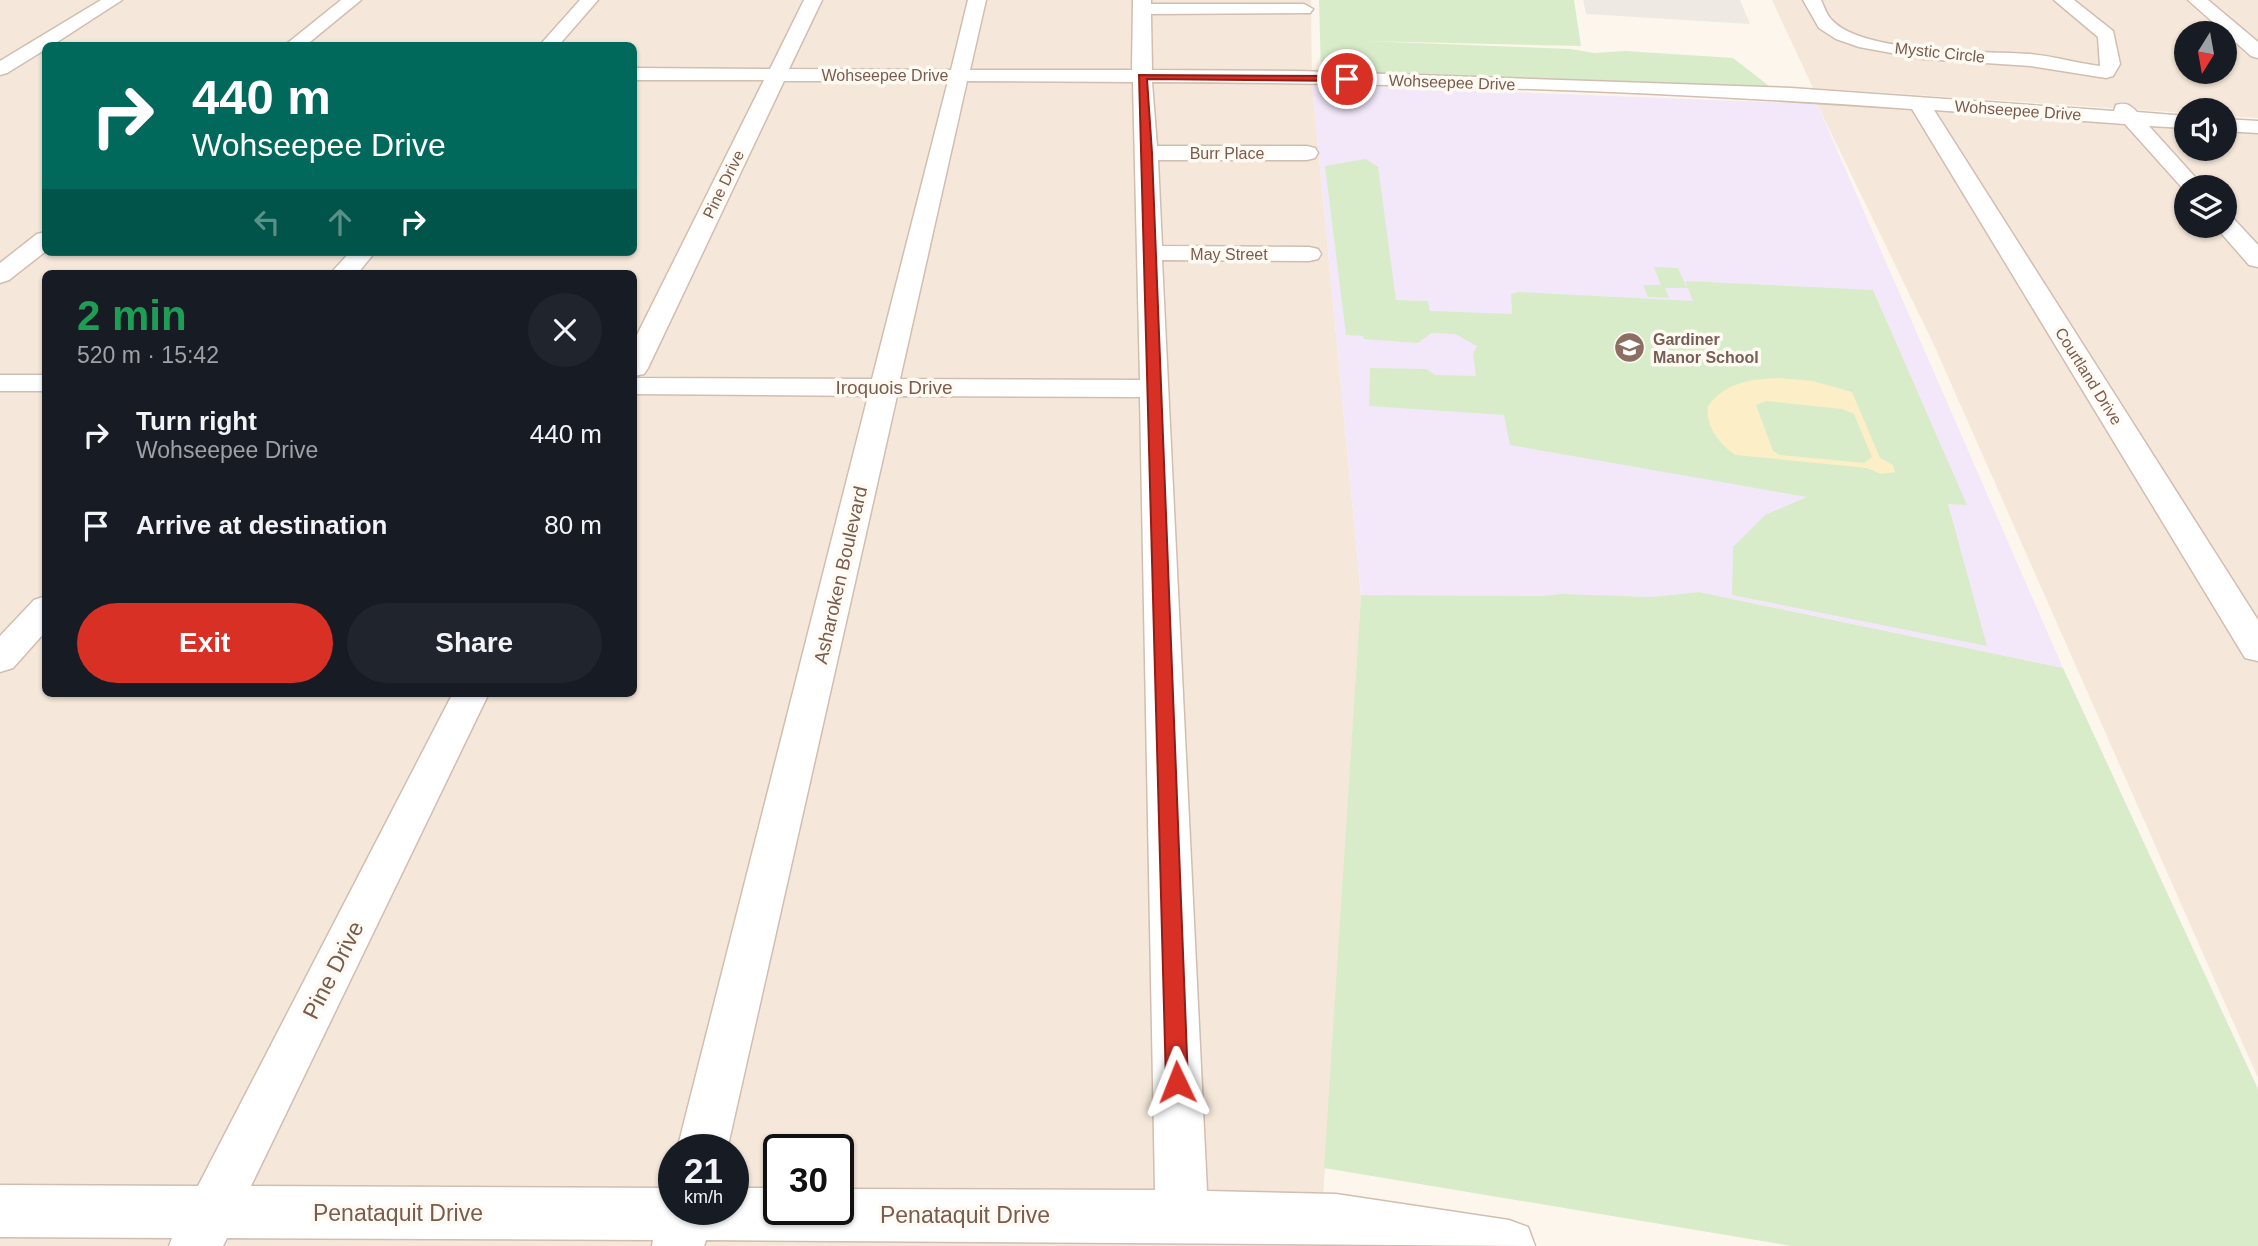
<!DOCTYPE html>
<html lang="en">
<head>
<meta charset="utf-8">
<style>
  :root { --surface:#171b24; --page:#20242c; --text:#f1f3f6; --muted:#9ea1a6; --accent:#d93025 }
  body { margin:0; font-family:Helvetica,sans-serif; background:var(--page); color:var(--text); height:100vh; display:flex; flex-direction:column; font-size:26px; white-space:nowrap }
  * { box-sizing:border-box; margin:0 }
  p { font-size:23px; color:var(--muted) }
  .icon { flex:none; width:38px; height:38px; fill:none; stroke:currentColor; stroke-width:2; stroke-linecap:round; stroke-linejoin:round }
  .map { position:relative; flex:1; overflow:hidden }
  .drawer { position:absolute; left:42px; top:270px; width:595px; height:427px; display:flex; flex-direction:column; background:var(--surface); border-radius:10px; box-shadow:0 2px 5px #0004 }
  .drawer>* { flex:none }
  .banner { position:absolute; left:42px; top:42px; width:595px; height:214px; border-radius:10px; box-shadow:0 2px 5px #0004; background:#00695c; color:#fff; overflow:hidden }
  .needle { width:46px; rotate:191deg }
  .buttons { position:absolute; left:2174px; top:21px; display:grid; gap:14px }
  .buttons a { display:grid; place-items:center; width:63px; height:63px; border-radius:50%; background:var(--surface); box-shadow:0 2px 5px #0004; font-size:35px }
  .speed { position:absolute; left:658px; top:1134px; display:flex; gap:14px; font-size:35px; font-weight:700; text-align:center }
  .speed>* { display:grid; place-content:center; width:91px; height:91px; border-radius:50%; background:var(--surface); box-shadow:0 2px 5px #0004; line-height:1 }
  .speed small { font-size:18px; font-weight:400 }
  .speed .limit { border:4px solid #111; border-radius:10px; background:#fff; color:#111 }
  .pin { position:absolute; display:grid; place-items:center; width:60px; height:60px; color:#fff; margin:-30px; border:4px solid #fff; border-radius:50%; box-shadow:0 2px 7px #0007 }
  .me { position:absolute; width:77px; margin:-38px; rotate:358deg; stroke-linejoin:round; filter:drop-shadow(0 0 5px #0008) }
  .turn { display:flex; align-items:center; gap:24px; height:147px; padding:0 35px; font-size:32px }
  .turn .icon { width:91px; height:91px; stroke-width:2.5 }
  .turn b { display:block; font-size:49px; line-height:60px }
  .lanes { display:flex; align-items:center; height:66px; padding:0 35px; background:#0003; justify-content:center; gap:35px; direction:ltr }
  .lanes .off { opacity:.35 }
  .round { display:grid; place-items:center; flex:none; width:74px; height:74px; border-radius:37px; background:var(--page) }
  .summary { display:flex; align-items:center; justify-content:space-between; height:119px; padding:0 35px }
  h1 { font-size:42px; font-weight:700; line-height:52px; color:#1e9e55 }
  .button { display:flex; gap:14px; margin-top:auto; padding:14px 35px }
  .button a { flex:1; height:80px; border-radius:42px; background:var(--accent); color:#fff; font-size:28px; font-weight:700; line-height:80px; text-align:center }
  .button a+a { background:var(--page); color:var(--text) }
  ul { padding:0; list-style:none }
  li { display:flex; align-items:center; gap:21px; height:91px; padding:0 35px }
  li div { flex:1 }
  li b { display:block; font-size:26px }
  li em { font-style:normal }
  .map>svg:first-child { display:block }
</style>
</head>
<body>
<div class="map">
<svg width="2258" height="1246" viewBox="0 0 2258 1246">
  <rect width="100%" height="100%" fill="#fdf6ec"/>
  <path fill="#f5e8da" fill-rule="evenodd" d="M 0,0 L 1311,0 L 1312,84 L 1361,595 L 1320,1246 L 0,1246 ZM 46,46 L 634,46 L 634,252 L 46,252 ZM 46,273 L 634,273 L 634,693 L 46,693 ZM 674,1150 L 733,1150 L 733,1209 L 674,1209 ZM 779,1150 L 838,1150 L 838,1209 L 779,1209 Z
    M 1772,0 L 2258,0 L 2258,118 L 2224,116 L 2224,110 L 2186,110 L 2186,113 L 1813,88 ZM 2186,33 L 2224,33 L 2224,72 L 2186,72 Z
    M 1810,96 L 2186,122 L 2186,149 L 2224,149 L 2224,125 L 2258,127 L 2258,1078 L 1934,345 L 1817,104 ZM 2186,187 L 2224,187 L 2224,226 L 2186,226 Z"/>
  <path fill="#efe9e4" d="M 1583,0 L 1740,0 L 1750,24 L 1586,14 Z"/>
  <path fill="#f3e8fa" d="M 1312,84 L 1817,104 L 2063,668 L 1699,592 L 1652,597 L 1361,595 Z"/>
  <path fill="#d8ecc9" d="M 1319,0 L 1574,0 L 1581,46 L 1366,41 L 1571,49 L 1594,53 L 1625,51 L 1733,58 L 1773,89 L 1321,73 Z
    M 1366,159 L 1378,167 L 1396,300 L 1428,301 L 1430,311 L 1512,314 L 1511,294 L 1519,292 L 1693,301 L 1688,288 L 1665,288 L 1669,298 L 1648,297 L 1643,285 L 1661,285 L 1654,267 L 1678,268 L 1687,288 L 1686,281 L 1873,290 L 1967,505 L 1948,504 L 1987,646 L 1732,595 L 1733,547 L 1765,515 L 1807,497 L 1510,445 L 1504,415 L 1369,406 L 1370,368 L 1426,369 L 1435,375 L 1476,376 L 1473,354 L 1477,346 L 1455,334 L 1431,333 L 1418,343 L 1364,339 L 1363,336 L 1346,335 L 1325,166 Z
    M 1699,592 L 2063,668 L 2258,1089 L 2258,1246 L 1792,1246 L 1324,1168 L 1361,595 L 1542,596 L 1562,594 L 1652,597 Z"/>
  <path fill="#fcefc7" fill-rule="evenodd" d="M 1779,378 L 1813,381 L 1852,392 L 1880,458 L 1893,465 L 1895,472 L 1881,474 L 1867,468 L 1736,455 C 1720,445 1705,426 1708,406 C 1726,382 1751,379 1779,378 ZM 1766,401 L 1842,409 L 1854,414 L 1872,457 L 1864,463 L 1780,455 L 1773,451 L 1756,405 Z"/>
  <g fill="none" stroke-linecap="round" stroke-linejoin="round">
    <defs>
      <path id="minor" d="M 101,0 L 122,0 L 51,46 L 46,46 L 46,49 L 7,73 L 0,75 L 0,61 Z
        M 341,0 L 361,0 L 305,46 L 284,46 Z
        M 580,0 L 598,0 L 558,46 L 539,46 Z
        M 804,0 L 822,0 L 789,69 L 951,70 L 968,0 L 986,0 L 970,70 L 1132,70 L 1133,0 L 1151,0 L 1151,4 L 1304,4 L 1313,9 L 1310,13 L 1151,14 L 1152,70 L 1299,71 L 1791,88 L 2114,111 L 2116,105 C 2126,102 2130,105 2137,112 L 2186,116 L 2186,128 L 2149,126 L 2204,187 L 2186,187 L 2186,192 L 2125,124 L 1934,110 L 2258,620 L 2258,661 L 2245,658 L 1912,109 C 1660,91 1405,83 1152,82 L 1157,146 L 1307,146 L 1315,148 L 1318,153 L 1315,158 L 1307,160 L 1158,160 L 1162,246 L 1309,247 L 1318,249 L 1321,254 L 1318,259 L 1309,261 L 1162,260 L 1207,1191 L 1336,1194 L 1509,1220 L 1528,1227 L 1535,1246 L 706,1240 L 704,1246 L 652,1246 L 653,1240 L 227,1238 L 223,1246 L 169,1246 L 172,1238 L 0,1237 L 0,1185 L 198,1186 L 453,693 L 489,693 L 251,1186 L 674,1188 L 674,1209 L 733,1209 L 733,1188 L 779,1188 L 779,1209 L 838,1209 L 838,1189 L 1155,1190 L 1140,397 L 897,396 L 727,1150 L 677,1150 L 868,396 L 634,394 L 634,378 L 872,379 L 948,81 L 784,81 L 648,368 L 644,374 L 634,376 L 634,341 L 764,80 L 634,80 L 634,68 L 770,69 ZM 967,81 L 1133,82 L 1140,380 L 900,379 Z
        M 1803,0 L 1821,0 C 1824,6 1826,14 1831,19 C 1860,54 1985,51 2030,54 C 2054,56 2076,63 2100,66 L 2098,37 L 2054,0 L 2074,0 L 2113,31 L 2120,64 L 2113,76 L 2106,78 L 2031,66 L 1924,59 L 1859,47 L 1836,39 L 1819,28 Z
        M 2188,0 L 2208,0 L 2258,42 L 2258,58 L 2251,56 Z
        M 2224,119 L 2258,121 L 2258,133 L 2224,131 Z
        M 2224,215 L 2232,217 L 2258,245 L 2258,267 L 2249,265 L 2215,226 L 2224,226 Z
        M 46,232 L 46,251 L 9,280 L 0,283 L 0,263 L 37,234 Z
        M 350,252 L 375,252 L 358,273 L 331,273 Z
        M 0,375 L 46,375 L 46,391 L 0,391 Z
        M 46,596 L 46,631 L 13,668 L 0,672 L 0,636 L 34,600 Z"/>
    </defs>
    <use href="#minor" stroke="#d1beb0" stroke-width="3"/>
    <use href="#minor" fill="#fff" fill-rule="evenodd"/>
  </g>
  <path fill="#d93025" stroke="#8d1f18" stroke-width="2" d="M 1139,75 L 1347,76 L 1351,79 L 1347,81 L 1147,79 L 1152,153 L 1188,1082 L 1185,1089 L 1177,1092 L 1169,1089 L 1166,1082 Z"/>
  <defs>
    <symbol id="school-disc" viewBox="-11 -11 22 22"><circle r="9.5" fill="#8d6e63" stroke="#fffaf3"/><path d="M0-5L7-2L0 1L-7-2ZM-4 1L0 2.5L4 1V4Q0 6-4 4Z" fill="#fff"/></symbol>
  </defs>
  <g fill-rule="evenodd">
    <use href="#school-disc" x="1612" y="330" width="35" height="35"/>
  </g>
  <g text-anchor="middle" stroke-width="7" stroke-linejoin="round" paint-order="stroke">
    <g font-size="16" fill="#7a5c4d" stroke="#fffaf3">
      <text transform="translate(1940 52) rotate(6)" y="6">Mystic Circle</text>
      <text x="885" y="81">Wohseepee Drive</text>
      <text transform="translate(1452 82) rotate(2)" y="6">Wohseepee Drive</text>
      <text transform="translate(2018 110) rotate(4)" y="6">Wohseepee Drive</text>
      <text x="1227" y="159">Burr Place</text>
      <text transform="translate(723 184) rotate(-64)" y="6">Pine Drive</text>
      <text x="1229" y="260">May Street</text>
      <text transform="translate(2089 376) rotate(58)" y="6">Courtland Drive</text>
    </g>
    <g font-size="16" font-weight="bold" fill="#785e54" stroke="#fffaf3" text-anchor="start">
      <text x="1653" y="345">Gardiner<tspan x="1653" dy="18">Manor School</tspan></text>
    </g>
    <g font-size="19" fill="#7a5c4d" stroke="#fffaf3">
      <text x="894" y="394">Iroquois Drive</text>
      <text transform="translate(840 575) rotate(-77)" y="7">Asharoken Boulevard</text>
    </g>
    <g font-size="23" fill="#7a5c4d" stroke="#fffaf3">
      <text transform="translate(333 970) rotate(-63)" y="8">Pine Drive</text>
      <text x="398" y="1221">Penataquit Drive</text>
      <text x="965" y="1223">Penataquit Drive</text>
    </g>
  </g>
</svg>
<div class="buttons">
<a><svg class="needle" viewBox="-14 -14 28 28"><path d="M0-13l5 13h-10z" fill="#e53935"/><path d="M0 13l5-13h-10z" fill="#9ea1a6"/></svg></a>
<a><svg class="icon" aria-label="sound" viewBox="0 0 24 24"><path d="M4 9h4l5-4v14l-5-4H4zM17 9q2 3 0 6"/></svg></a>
<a><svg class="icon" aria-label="layers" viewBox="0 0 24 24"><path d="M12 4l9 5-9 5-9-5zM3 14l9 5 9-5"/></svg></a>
</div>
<div class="speed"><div>21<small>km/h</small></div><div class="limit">30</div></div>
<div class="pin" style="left:1347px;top:79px;background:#d93025"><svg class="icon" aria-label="arrive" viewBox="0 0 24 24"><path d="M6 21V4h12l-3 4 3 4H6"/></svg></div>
<svg class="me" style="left:1177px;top:1082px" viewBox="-20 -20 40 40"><path d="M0-17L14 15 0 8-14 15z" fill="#d93025" stroke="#fff" stroke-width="4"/></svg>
<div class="banner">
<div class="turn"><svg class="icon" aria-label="right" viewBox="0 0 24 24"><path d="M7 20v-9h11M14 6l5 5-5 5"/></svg><div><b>440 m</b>Wohseepee Drive</div></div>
<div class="lanes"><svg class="icon off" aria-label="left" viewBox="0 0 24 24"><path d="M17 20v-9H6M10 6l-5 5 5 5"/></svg><svg class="icon off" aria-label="ahead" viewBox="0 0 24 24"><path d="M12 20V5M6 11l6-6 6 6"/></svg><svg class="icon" aria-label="right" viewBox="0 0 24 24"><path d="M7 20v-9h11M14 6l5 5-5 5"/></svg></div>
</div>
<section class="drawer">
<div class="summary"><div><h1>2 min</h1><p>520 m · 15:42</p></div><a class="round"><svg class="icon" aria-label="close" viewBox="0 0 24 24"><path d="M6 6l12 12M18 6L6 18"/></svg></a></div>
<ul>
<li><svg class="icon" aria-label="right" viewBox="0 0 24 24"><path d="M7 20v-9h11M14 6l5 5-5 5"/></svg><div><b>Turn right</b><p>Wohseepee Drive</p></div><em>440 m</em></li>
<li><svg class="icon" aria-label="arrive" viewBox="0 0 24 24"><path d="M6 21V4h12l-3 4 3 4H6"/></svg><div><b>Arrive at destination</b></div><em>80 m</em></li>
</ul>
<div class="button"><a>Exit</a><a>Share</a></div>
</section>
</div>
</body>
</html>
